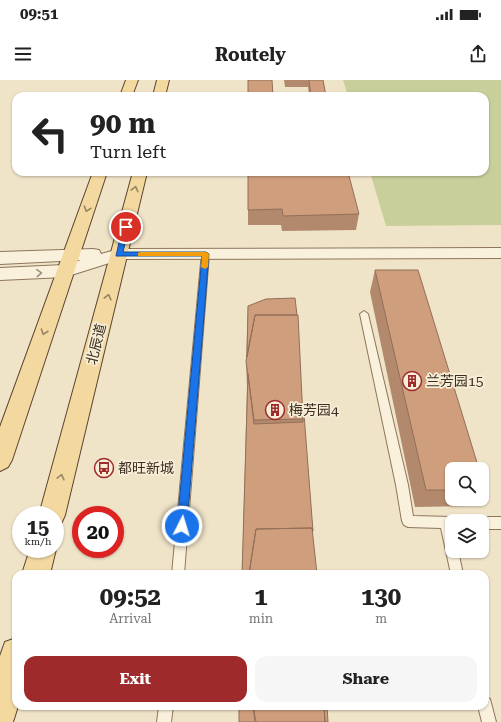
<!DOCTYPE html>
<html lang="en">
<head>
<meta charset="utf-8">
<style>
  :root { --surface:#fff; --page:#f6f6f6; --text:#222; --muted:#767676; --accent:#9e2a2b }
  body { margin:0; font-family:"Roboto Serif","Noto Sans SC",serif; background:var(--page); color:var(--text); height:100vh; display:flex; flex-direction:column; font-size:15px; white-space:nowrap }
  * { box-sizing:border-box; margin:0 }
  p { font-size:13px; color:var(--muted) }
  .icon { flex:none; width:22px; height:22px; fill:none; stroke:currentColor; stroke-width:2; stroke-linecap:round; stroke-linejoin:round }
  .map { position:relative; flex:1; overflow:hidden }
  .sheet { position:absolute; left:12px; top:490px; width:477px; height:140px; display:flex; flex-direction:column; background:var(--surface); border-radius:12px; box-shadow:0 1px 3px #0004 }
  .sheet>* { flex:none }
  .top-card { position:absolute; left:12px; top:12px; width:477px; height:84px; border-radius:12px; box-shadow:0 1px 3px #0004; background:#fff; color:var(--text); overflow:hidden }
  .fabs { position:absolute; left:445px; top:382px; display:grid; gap:8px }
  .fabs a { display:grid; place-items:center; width:44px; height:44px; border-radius:8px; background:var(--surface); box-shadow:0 1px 3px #0004; font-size:20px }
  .speed { position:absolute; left:12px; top:426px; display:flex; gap:8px; font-size:20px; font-weight:700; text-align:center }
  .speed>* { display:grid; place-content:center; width:52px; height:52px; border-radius:50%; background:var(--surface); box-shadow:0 1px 3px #0004; line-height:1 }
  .speed small { font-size:10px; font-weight:400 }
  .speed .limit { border:6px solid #d22; background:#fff; color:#111 }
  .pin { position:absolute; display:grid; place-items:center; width:34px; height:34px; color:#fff; margin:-17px; border:2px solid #fff; border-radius:50%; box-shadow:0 1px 4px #0007 }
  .me { position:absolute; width:44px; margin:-22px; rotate:5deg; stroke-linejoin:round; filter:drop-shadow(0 0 3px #0008) }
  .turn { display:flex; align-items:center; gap:14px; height:84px; padding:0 12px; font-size:18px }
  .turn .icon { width:52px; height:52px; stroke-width:2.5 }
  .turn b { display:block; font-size:28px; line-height:34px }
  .eta { display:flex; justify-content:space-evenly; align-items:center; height:68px; text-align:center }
  .eta b { font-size:24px; font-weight:700; line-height:28px }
  .cta { display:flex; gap:8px; margin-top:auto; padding:8px 12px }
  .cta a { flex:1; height:46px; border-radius:12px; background:var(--accent); color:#fff; font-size:16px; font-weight:700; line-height:46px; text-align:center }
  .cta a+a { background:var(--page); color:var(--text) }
  .status { display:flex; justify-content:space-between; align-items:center; height:28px; padding:0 20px; background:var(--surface); direction:ltr }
  .status svg { height:11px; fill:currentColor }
  header { display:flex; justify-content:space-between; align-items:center; height:52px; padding:0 12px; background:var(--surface); font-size:18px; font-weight:700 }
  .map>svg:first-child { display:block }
</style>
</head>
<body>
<div class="status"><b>09:51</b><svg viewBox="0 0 49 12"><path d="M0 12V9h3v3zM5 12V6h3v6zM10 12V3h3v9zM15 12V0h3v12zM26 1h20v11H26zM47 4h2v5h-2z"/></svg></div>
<header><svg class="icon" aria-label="menu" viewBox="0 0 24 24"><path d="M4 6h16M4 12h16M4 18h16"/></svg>Routely<svg class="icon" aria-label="share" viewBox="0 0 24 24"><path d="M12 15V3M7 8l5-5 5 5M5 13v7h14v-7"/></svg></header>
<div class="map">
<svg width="501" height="642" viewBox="0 0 501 642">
  <rect width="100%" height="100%" fill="#f0e4c8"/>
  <path fill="#c9cf9b" d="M 343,0 L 501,0 L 501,145 L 386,146 L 370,92 L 485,92 L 485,16 L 348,16 Z"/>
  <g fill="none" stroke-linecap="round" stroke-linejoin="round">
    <defs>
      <path id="service" d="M 202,172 L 208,172 L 209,174 L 184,494 L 172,494 Z
        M 364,231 L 368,234 L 408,405 L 413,436 L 452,437 L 456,439 L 457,441 L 452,441 L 452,471 L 458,471 L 463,494 L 451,494 L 441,448 L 408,447 L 404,445 L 402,441 L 396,405 L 360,234 Z
        M 482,437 L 501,437 L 501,449 L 482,449 L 482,441 L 477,441 Z
        M 485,617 L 490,619 L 496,642 L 482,642 L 478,626 L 485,626 Z
        M 159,626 L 173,626 L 171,642 L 157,642 Z"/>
      <path id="minor" d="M 501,168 L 501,178 L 119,179 L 113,177 L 111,174 L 113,171 L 119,169 Z"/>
      <path id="tertiary" d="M 93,169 L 99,170 L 101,174 L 119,169 L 125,170 L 128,174 L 125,178 L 65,197 L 0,200 L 0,188 L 64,185 L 81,180 L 0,184 L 0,172 Z"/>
      <path id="primary" d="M 126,0 L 138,0 L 132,16 L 120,16 Z
        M 157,0 L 169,0 L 165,16 L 153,16 Z
        M 93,92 L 107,92 L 12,380 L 8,387 L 0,391 L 0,347 Z
        M 133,92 L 147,92 L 65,435 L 61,444 L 55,446 L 55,435 L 39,435 Z
        M 55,466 L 56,469 L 50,494 L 22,494 L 30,469 L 55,469 Z
        M 16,558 L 16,626 L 18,626 L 13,642 L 0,642 L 0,576 L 5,562 Z"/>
    </defs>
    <use href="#service" stroke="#8d765c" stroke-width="2"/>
    <use href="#minor" stroke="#8d765c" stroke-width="2"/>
    <use href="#tertiary" stroke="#8d765c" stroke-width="2"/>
    <use href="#primary" stroke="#5b4430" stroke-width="2"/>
    <use href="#service" fill="#faf1dc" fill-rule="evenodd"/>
    <use href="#minor" fill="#faf1dc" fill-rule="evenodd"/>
    <use href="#tertiary" fill="#faf1dc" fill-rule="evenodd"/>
    <use href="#primary" fill="#f3d9a0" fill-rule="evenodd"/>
  </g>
  <path fill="#b2896c" d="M 284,0 L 323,0 L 326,16 L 309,16 L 308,7 L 285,7 Z
    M 248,92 L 359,134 L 356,150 L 282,151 L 281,145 L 248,145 Z
    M 375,190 L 452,389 L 452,419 L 478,419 L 471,426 L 415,427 L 370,212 Z
    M 248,226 L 303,334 L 313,451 L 313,452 L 242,494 L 247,307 L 246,281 Z
    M 482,397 L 486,410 L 482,414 Z"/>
  <path fill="#cf9f7d" stroke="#916f58" d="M 248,0 L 272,0 L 273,16 L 248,16 Z
    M 309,0 L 323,0 L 326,16 L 311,16 Z
    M 248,92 L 348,92 L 359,134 L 283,136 L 282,129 L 248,130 Z
    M 375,190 L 418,190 L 479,389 L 452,389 L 452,410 L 426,410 Z
    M 295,218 L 297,235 L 255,235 L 247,277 L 248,226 L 266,219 Z
    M 255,235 L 298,235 L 303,339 L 254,340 L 246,281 Z
    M 248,294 L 254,344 L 303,342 L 303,334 L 304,334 L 313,451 L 312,448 L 256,449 L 249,494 L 242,494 Z
    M 482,397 L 486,410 L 482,410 Z
    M 312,448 L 317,494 L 249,494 L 256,449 Z
    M 239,626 L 253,626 L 255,642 L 239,642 Z
    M 253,626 L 324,626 L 325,642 L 256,642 Z
    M 324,626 L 327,626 L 328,642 L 325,642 Z"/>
  <defs><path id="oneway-chevron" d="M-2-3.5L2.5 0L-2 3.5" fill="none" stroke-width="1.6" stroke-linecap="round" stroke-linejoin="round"/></defs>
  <g stroke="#988460">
    <use href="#oneway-chevron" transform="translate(135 109) rotate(-76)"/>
    <use href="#oneway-chevron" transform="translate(87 129) rotate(109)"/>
    <use href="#oneway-chevron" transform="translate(108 217) rotate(-76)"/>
    <use href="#oneway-chevron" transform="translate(44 252) rotate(109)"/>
    <use href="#oneway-chevron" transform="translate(61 397) rotate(-76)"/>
  </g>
  <use stroke="#9c907e" href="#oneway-chevron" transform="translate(39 193) rotate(-3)"/>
  <path fill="#1a73e8" stroke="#114b97" d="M 123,145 L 129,147 L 123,172 L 206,172 L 209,174 L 187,446 L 186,450 L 182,452 L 178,450 L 177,446 L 202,176 L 116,176 Z"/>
  <path fill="#f59e0b" d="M 140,172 L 206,172 L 209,174 L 208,187 L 205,189 L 201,187 L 202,176 L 138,176 L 138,173 Z"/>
  <defs>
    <symbol id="building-ring" viewBox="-11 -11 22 22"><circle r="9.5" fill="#f7eed8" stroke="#9e2a2b" stroke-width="1.5"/><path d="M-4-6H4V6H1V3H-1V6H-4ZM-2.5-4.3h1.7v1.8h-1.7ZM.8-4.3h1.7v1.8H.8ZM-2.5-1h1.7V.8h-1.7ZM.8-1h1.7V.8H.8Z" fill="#9e2a2b"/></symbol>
    <symbol id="bus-ring" viewBox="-11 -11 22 22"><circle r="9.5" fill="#f7eed8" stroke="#9e2a2b" stroke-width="1.5"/><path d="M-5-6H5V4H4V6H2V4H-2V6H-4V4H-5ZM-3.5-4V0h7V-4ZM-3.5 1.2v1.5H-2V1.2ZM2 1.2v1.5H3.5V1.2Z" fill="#9e2a2b"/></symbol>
  </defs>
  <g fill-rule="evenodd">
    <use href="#building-ring" x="401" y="290" width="22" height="22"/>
    <use href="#building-ring" x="264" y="319" width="22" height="22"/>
    <use href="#bus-ring" x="93" y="377" width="22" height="22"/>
  </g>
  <g text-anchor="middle" stroke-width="3.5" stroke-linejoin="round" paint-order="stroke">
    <g font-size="14" fill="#3d2e20" stroke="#f7eed8">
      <text transform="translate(96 264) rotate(-76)" y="5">北辰道</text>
    </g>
    <g font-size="14" fill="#3d2e20" stroke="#f7eed8" text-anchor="start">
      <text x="426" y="306">兰芳园15</text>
      <text x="289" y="335">梅芳园4</text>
      <text x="118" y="393">都旺新城</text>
    </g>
  </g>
</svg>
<div class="fabs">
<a><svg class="icon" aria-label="search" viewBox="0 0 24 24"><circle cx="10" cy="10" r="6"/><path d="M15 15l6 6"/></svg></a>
<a><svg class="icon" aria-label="layers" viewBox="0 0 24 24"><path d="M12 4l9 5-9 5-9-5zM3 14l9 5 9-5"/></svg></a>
</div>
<div class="speed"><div>15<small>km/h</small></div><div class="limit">20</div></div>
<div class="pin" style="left:126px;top:147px;background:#d93025"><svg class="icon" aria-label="arrive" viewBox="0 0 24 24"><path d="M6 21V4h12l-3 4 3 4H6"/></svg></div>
<svg class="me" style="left:182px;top:446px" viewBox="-20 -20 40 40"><circle r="17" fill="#1a73e8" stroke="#fff" stroke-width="3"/><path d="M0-11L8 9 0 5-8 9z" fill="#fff"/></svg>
<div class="top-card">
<div class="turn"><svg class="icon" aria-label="left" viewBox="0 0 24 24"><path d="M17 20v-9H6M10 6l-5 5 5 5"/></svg><div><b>90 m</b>Turn left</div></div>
</div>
<section class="sheet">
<div class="eta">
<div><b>09:52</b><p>Arrival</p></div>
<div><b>1</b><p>min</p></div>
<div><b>130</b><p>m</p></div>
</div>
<div class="cta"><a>Exit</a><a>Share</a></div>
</section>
</div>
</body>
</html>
